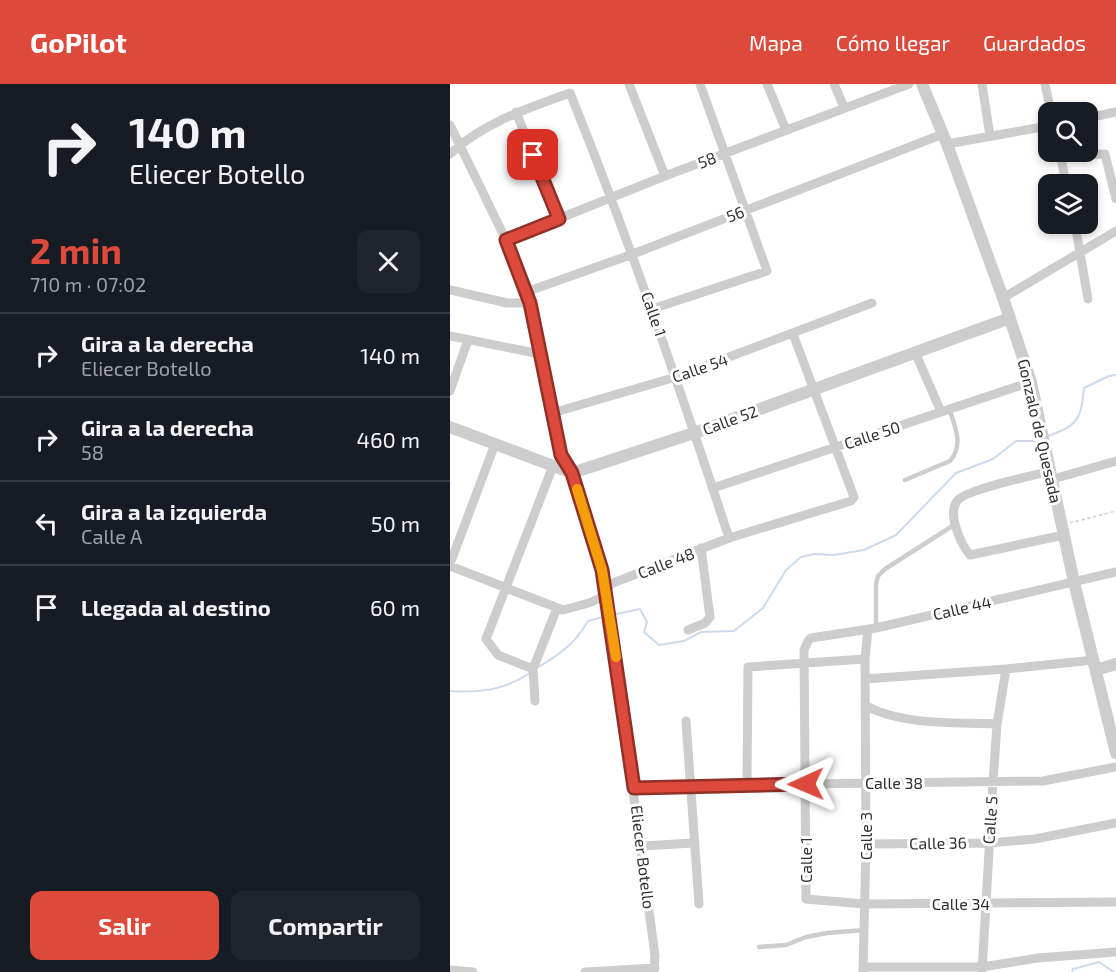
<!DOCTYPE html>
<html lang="es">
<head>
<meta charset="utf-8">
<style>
  :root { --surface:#171b24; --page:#20242c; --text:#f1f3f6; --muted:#9ea1a6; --line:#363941; --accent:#dd4a3c }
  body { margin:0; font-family:"Exo 2",sans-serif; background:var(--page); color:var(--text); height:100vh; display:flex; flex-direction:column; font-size:22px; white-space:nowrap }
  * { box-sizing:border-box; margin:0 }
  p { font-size:20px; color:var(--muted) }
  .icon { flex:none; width:33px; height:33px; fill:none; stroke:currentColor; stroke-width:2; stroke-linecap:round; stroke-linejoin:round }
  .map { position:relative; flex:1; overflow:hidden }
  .drawer { display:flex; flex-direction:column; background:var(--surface); width:450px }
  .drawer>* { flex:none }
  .top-card { background:#171b24; color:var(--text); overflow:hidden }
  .tools { position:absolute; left:588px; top:18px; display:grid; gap:12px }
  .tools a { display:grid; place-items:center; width:60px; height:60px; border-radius:12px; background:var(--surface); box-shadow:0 3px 9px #0003; font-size:30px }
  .pin { position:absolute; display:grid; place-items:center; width:51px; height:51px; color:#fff; margin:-26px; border-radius:12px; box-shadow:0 3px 9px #0006 }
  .me { position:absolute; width:66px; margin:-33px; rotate:269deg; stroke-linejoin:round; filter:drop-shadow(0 0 4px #0008) }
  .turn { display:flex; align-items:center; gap:21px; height:126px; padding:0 30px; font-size:27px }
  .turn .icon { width:78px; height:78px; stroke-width:2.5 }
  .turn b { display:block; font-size:42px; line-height:51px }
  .round { display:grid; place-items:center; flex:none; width:63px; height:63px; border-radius:12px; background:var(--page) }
  .overview { display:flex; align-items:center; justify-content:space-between; height:102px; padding:0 30px }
  h1 { font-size:36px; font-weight:700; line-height:45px; color:var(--accent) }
  .button { display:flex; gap:12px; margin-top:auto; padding:12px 30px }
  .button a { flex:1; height:69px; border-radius:12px; background:var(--accent); color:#fff; font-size:24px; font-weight:700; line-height:69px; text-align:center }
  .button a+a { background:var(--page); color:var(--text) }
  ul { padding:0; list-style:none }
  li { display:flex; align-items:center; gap:18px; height:84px; padding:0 30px; border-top:2px solid var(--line) }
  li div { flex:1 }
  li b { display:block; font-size:22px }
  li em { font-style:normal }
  header { display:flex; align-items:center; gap:36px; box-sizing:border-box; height:84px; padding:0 30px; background:var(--accent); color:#fff }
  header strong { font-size:28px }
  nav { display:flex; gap:33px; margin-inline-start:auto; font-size:21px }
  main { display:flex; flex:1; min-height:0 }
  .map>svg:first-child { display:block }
</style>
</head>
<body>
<header>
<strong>GoPilot</strong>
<nav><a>Mapa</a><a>Cómo llegar</a><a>Guardados</a></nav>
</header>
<main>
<section class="drawer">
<div class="top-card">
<div class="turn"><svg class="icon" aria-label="right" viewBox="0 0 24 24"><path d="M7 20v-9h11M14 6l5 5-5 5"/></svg><div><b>140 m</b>Eliecer Botello</div></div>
</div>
<div class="overview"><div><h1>2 min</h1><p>710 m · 07:02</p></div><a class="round"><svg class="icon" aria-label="close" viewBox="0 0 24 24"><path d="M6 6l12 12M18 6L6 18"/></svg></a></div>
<ul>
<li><svg class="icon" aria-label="right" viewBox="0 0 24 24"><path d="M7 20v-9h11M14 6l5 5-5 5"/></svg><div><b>Gira a la derecha</b><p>Eliecer Botello</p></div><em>140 m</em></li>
<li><svg class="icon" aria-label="right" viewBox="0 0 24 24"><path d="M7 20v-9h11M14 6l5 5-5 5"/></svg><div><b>Gira a la derecha</b><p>58</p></div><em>460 m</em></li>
<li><svg class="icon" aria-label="left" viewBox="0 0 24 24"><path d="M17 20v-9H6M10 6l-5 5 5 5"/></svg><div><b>Gira a la izquierda</b><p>Calle A</p></div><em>50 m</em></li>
<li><svg class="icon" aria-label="arrive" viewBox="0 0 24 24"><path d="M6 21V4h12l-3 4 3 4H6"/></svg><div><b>Llegada al destino</b></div><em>60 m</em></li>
</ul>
<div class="button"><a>Salir</a><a>Compartir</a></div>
</section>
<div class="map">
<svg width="666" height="888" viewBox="0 0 666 888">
  <rect width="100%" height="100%" fill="#fff"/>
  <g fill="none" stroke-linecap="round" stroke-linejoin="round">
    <path stroke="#ccdaeb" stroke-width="2" d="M 598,352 C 628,342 631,335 634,304 L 659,292 L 666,291
      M 162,531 L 190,525 L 197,538 L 194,548 L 209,561 L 234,557 L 251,548 L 284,547 L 313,524 L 336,486 L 351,473 L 364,470 L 384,471 L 414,466 L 446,451 L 506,389 L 543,375 L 566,357 L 583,357 L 589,355
      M 87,584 C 110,570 124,561 138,537 L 157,532
      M 0,607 C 31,609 54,606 80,589
      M 622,888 L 623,885 L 649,878 L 664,888"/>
    <path stroke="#cdcdcd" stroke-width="1.5" stroke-dasharray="3 3" stroke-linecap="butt" d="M 620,439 L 666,427"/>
    <path stroke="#cdcdcd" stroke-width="4.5" d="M 455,396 L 500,377 C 514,361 505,342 499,325
      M 426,544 L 426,500 L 428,492 L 435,485 L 504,441
      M 309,863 L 336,861 L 356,853 L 377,849 L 414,846"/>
    <path stroke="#cdcdcd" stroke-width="9" d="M 179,0 L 215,92
      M 317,0 L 336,46
      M 384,0 L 394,23
      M 532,0 L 540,52
      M 595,0 L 601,28
      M 66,28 L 109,135
      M 638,34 L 666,28
      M 0,41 L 56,156 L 76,208 L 111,371 L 122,389 L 156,504 L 205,872 L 204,888
      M 497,60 L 598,42
      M 610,68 L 616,100
      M 0,70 C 33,39 78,24 120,9 C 179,155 230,304 279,454
      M 610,71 L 655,70 L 666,115
      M 625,140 L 638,215
      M 56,156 L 215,92 L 459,0
      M 0,206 L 57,219 L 79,219
      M 76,208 L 183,170 L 493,50
      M 553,214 L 666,147
      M 202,225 L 317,187 L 250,0
      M 0,252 L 90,270
      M 465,268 L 491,328
      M 0,307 L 18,256
      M 102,329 L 226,293 L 422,219
      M 600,387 C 583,392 517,405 508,416 C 496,429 511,460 520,471 L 614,451
      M 603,395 L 666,377
      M 263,404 L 581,298
      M 0,480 L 45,360
      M 0,482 L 113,526 L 139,519 L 150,514 L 156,504 L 163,499 L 279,454 L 401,417 L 404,413 L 343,250
      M 666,488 L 426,544 L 361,554 L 358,557 L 354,566 L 356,815 L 415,820 L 666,818
      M 238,546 L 255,539 L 260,533 L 251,464
      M 83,585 L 48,571 L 36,555 L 103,382
      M 415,595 L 556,585 L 644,576
      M 85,617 L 83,585 L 107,524
      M 416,622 C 456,642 503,638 547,640
      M 236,637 L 249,820
      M 297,701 L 298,583 L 415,575
      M 184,704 L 356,700 L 593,697 L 666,683
      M 416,760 L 538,759 L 585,755 L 666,739
      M 192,762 L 243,759
      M 413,883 L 532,883 L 588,874 L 666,868
      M 0,886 L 23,888
      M 135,888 L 205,884
      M 413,888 L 416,760 L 415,575 L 418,545
      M 532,888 L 543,698 L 547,640 L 556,585"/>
    <path stroke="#cdcdcd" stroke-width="12" d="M 472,0 L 497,60 L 553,214 L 581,298 L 624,498 L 666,669
      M 0,343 L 122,389 L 244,349 L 560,234
      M 646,586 L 666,580"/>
  </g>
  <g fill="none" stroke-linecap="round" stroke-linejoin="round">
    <defs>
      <path id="route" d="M 83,71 L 109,135 L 56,156 L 80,219 L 111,371 L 122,389 L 152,486 L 184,704 L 356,700"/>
    </defs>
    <use href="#route" stroke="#903027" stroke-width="15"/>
    <use href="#route" stroke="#dd4a3c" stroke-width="10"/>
    <path stroke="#f59e0b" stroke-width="10" d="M 127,405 L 152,486 L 166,573"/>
  </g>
  <g text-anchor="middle" stroke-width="6" stroke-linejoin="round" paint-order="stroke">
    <g font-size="16" fill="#303030" stroke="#fff">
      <text transform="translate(257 76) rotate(-21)" y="6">58</text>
      <text transform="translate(285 130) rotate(-21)" y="6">56</text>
      <text transform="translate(204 230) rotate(71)" y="6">Calle 1</text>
      <text transform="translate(250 284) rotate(-19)" y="6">Calle 54</text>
      <text transform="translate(280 336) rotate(-20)" y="6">Calle 52</text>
      <text transform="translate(590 347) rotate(77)" y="6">Gonzalo de Quesada</text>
      <text transform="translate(422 351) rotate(-18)" y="6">Calle 50</text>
      <text transform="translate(216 479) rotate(-21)" y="6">Calle 48</text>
      <text transform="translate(512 524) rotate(-13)" y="6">Calle 44</text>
      <text x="444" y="705">Calle 38</text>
      <text transform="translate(540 736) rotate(-86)" y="6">Calle 5</text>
      <text transform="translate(416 752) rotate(-90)" y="6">Calle 3</text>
      <text transform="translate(488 759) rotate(-1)" y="6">Calle 36</text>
      <text transform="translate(193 773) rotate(83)" y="6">Eliecer Botello</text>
      <text transform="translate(356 776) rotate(-90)" y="6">Calle 1</text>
      <text x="511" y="826">Calle 34</text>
    </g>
  </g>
</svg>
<div class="tools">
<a><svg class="icon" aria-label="search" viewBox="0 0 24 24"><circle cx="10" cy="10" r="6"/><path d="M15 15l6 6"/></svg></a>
<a><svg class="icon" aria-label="layers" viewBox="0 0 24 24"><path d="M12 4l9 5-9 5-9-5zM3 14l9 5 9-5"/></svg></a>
</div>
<div class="pin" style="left:83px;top:71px;background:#d93025"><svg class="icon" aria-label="arrive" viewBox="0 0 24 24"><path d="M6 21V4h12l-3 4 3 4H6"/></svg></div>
<svg class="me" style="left:356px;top:700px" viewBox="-20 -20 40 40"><path d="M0-17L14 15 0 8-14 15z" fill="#dd4a3c" stroke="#fff" stroke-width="4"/></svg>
</div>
</main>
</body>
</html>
